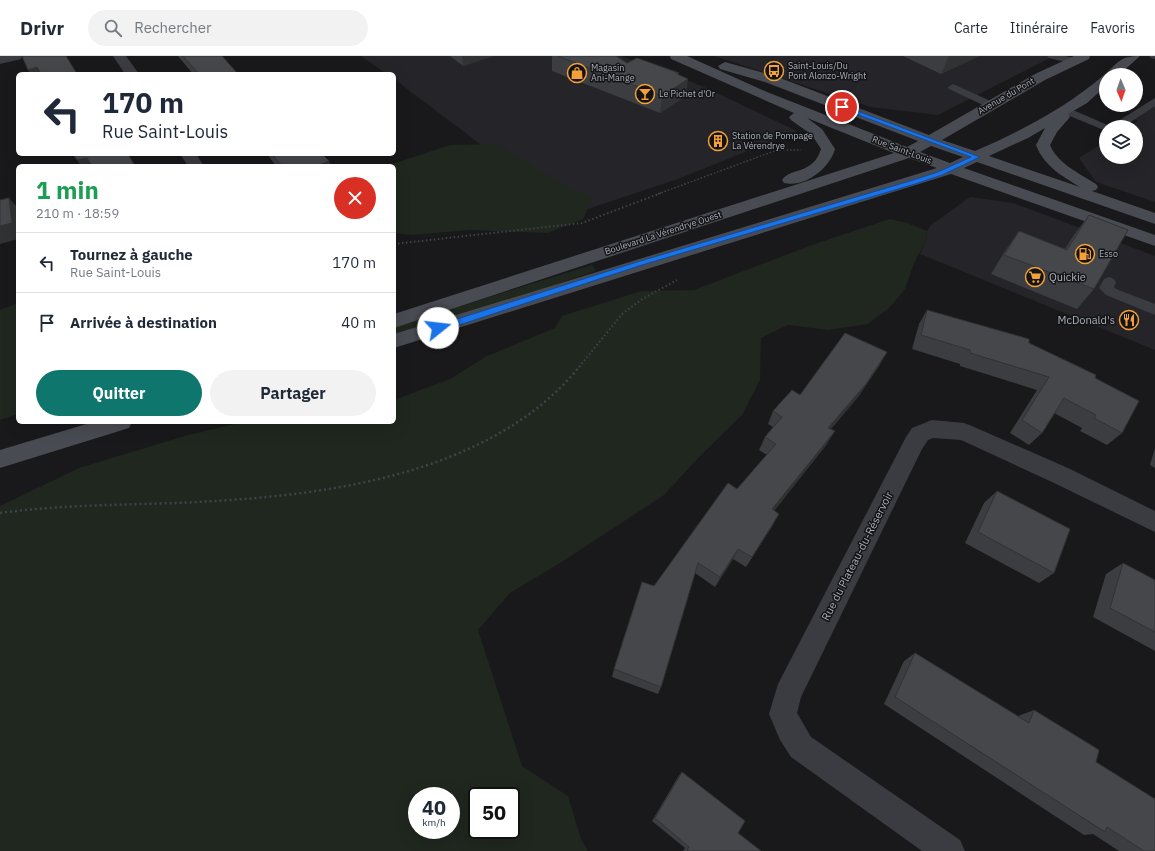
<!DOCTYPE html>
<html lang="fr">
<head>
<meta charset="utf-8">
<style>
  :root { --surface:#fff; --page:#f2f2f3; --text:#1f2937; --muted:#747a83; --line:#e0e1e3; --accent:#0f766e }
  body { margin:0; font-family:"IBM Plex Sans",sans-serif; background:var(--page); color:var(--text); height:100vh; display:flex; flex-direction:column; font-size:15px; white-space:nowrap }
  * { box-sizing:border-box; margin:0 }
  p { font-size:13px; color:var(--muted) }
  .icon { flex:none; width:22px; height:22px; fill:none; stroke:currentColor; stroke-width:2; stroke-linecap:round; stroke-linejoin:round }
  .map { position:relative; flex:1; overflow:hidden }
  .sheet { position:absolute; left:16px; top:108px; width:380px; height:260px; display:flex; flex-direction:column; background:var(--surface); border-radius:6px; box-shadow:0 4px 16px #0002 }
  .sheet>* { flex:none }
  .top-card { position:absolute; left:16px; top:16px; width:380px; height:84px; border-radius:6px; box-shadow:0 4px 16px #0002; background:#fff; color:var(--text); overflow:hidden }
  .needle { width:26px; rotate:178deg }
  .fabs { position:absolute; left:1099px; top:12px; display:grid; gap:8px }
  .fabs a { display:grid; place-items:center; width:44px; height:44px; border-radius:50%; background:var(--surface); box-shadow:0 4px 16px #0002; font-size:20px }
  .speed { position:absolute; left:408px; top:731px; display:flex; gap:8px; font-size:20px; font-weight:700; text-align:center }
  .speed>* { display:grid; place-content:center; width:52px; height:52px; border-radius:50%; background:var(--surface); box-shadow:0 4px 16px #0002; line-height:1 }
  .speed small { font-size:10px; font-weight:400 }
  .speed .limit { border:2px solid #111; border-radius:6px; background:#fff; color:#111 }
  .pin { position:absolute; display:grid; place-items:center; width:34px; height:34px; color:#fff; margin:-17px; border:2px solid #fff; border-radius:50%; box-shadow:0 1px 4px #0007 }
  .me { position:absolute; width:44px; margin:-22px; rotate:74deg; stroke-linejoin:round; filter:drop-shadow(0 0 3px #0008) }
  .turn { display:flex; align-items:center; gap:14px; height:84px; padding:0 20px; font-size:18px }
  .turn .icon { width:52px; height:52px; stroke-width:2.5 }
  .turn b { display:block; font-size:28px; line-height:34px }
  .round { display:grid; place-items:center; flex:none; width:42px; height:42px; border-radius:21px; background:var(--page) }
  .overview { display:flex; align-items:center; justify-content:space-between; height:68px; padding:0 20px }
  h1 { font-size:24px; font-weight:800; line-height:30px; color:#1e9e55 }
  .cta { display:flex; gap:8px; margin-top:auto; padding:8px 20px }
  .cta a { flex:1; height:46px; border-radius:24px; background:var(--accent); color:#fff; font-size:16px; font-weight:800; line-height:46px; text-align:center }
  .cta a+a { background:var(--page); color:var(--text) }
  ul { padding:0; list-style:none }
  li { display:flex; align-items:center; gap:12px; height:60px; padding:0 20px; border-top:1px solid var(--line) }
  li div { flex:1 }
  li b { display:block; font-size:15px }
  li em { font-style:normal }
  header { display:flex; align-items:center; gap:24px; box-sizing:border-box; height:56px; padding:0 20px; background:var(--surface); border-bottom:1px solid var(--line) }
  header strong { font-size:19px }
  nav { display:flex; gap:22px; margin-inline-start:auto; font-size:14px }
  .search { width:280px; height:36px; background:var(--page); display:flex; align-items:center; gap:10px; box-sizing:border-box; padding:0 14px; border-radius:22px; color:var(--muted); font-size:15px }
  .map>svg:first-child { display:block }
</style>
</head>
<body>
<header>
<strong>Drivr</strong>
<div class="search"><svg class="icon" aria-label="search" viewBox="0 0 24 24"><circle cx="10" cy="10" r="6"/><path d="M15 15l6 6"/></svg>Rechercher</div>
<nav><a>Carte</a><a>Itinéraire</a><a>Favoris</a></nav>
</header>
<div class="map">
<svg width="1155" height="795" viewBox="0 0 1155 795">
  <rect width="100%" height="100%" fill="#19191b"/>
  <path fill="#252529" d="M 361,0 L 621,0 L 702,30 L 797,75 L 678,123 L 573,158 L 394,23 L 394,18 L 387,18 Z
    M 714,0 L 1054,0 L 938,59 L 870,51 Z
    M 1155,47 L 1155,146 L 1096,126 L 1079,102 L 1106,85 L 1106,101 L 1136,101 L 1136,71 L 1129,71 L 1138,65 L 1134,63 Z
    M 970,141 L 1013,147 L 1155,200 L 1155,294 L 920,198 L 926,185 L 927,175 L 931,169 Z"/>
  <path fill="#1f271f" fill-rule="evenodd" d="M 496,88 L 571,133 L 593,140 L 583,163 L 548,177 L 470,174 L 411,179 L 394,177 L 394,110 L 386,110 L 450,89 Z
    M 890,163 L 907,167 L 927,175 L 926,185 L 914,207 L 905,233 L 890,251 L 868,268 L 828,274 L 788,269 L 761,282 L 760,324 L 742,359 L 700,400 L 664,439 L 565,504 L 510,537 L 478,574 L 522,710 L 568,740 L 581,783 L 588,795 L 0,795 L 0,450 L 79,412 L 188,379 L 243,366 L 394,366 L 394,344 L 450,323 L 487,300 L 555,272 L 562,260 L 641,235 L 694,234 L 812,189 ZM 417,740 L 451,740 L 451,774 L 417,774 ZM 477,740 L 511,740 L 511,774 L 477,774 Z
    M 592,209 L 596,215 L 394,283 L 394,271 Z
    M 18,247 L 18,358 L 0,364 L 0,254 Z"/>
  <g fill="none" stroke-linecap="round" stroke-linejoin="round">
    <path stroke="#404348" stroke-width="1.5" stroke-dasharray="1.5 2" stroke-linecap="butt" d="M 658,138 L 777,94 L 801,94"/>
    <path stroke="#404348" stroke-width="2" stroke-dasharray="1.5 2.5" stroke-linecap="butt" d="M 394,188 L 582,167 L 661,137
      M 579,311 L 623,257 L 644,242 L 677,224"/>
    <path stroke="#404348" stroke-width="2.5" stroke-dasharray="2 3" stroke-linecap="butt" d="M 0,457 C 59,449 117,449 176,447 C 268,443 361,435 447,402 C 500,381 544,354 580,310"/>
    <path fill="#3a3c41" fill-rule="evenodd" d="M 1047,0 L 1065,0 L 1078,3 L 1079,5 L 1074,8 L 1049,2 Z
      M 1149,0 L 1155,0 L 1155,3 L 1151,2 Z
      M 953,28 L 995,47 L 996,49 L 995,51 L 987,51 L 949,33 L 948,31 Z
      M 1155,42 L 1155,50 L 1123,71 L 1106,71 L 1106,75 L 1065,58 L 1064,56 L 1065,54 L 1073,54 L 1110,70 Z
      M 1109,221 L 1114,223 L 1116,226 L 1114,231 L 1116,233 L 1155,248 L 1155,259 L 1106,239 L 1099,232 L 1104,223 Z"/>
    <path fill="#3a3c41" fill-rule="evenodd" d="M 0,0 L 22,0 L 21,3 L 0,8 Z
      M 113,0 L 126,0 L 139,18 L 125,18 Z
      M 180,98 L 196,98 L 204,110 L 188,110 Z
      M 932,364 L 964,367 L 972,370 L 1068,412 L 1155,455 L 1155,476 L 1052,426 L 961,384 L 933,382 L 928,384 L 922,393 L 801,641 L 797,657 L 811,681 L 960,784 L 965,795 L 922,795 L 791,701 L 780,684 L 769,658 L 778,628 L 906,381 L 912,372 Z"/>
    <path fill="#484b51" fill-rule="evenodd" d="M 670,0 L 687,0 L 767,36 L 907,91 L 918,85 L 765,26 L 720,13 L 718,10 L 725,6 L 775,20 L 929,79 L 1035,18 L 1074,0 L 1090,0 L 1089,3 L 1045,24 L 942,84 L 975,95 C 1021,75 1067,51 1104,19 C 1119,6 1120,0 1140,0 L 1119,19 L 1106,19 L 1106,30 L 1087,47 L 1068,58 L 1070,61 L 1057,76 L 1050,89 C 1058,108 1079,117 1096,128 L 1098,131 L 1096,134 L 1092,135 L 1155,157 L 1155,168 L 977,106 L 964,112 L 1155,179 L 1155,190 L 951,118 L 394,292 L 394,278 L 937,112 L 909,102 L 394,272 L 394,258 L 894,97 L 807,62 L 822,73 L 835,93 C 830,112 805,132 784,127 L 782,124 C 791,111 813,119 821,93 L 812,79 L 791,64 L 789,61 L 794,57 L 671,3 ZM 1045,72 L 1036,89 C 1044,110 1062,120 1080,131 L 989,100 L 1028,82 ZM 931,90 L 963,101 L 950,107 L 920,96 Z
      M 93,366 L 132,366 L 129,372 L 0,412 L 0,394 Z"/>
  </g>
  <path fill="#3b3d40" d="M 178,0 L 222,0 L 238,18 L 193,18 Z
    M 450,0 L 493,0 L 463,10 Z
    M 552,0 L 616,0 L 627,7 L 678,19 L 686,40 L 660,57 L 552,15 Z
    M 903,0 L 979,0 L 941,18 Z
    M 267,98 L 322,98 L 329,105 L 331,110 L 276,110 Z
    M 1089,159 L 1094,233 L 1077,253 L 991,218 L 1005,195 L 1019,175 L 1065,193 L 1074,179 Z
    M 927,254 L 1029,287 L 1095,322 L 1122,377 L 1107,389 L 1080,375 L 1082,372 L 1054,357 L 1042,377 L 1029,389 L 1010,377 L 1037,334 L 960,310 L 960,308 L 912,293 L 919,268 Z
    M 887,296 L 879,310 L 858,341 L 831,373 L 827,388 L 774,455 L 773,469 L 746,511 L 733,503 L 715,531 L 695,517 L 661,631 L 658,638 L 612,621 L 614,613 L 654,530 L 767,399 L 759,394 L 765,381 L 773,371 L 768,368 L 773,355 L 800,339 Z
    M 1155,392 L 1155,412 L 1150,409 Z
    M 997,435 L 1054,517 L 1039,527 L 965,487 L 984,447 Z
    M 1123,507 L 1155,524 L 1155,595 L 1093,561 L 1106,518 Z
    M 915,597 L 1018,660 L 1034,654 L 1096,706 L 1155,795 L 1119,795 L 1093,778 L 1084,779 L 884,648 L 904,605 Z
    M 682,716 L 738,777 L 761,795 L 683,795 L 685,792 L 652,765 L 678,721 Z"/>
  <path fill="#303234" d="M 462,0 L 493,0 L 463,10 Z
    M 949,0 L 979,0 L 941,18 Z
    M 37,11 L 41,18 L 31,18 L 28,14 Z
    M 679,17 L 677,30 L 688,23 L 686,40 L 660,57 L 662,40 L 677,18 Z
    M 87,102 L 93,110 L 81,110 L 77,104 Z
    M 329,105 L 331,110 L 316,110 Z
    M 9,142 L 18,152 L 18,183 L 0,188 L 0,170 Z
    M 887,296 L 879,310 L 858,341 L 821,384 L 828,372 Z
    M 835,375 L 827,388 L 766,465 L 772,453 Z
    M 779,458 L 773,469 L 746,511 L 752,501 Z
    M 738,493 L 733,503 L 715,531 L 720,521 Z"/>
  <path fill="#45474b" stroke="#303234" d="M 22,0 L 66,0 L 77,18 L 41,18 L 37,11 L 28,14 Z
    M 183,0 L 222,0 L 238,18 L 199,18 Z
    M 558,0 L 616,0 L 627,7 L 637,2 L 679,17 L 677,18 L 688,23 L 662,40 Z
    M 73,98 L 128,98 L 135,110 L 92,110 L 87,102 L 77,104 Z
    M 272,98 L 322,98 L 329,105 L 316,110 L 282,110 Z
    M 9,142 L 12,167 L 0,170 L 0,144 Z
    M 1089,159 L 1128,174 L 1094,233 L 1004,199 L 1019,175 L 1067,194 Z
    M 927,254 L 1029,283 L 1029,287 L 1096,319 L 1095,322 L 1139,345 L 1122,377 L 1094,362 L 1096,359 L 1064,342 L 1042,377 L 1022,364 L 1049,321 L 970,297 L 970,294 L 921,279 Z
    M 845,277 L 887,296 L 866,328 L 828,372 L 835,375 L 772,453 L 779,458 L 752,501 L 738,493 L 720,521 L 698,507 L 661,631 L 614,613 L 642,526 L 654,530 L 728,427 L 737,433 L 776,388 L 765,381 L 782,361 L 773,355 L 792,334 L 800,339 Z
    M 997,435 L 1070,473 L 1054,517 L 978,476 Z
    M 1123,507 L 1155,524 L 1155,576 L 1110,552 Z
    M 915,597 L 1029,667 L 1034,654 L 1099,694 L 1096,706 L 1155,743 L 1155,795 L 1144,795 L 1107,771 L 1105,776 L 895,641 Z
    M 682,716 L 745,765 L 738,777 L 761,795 L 687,795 L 689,791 L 655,762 Z"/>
  <path fill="#1a73e8" stroke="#114b97" d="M 840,50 L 844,50 L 980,101 L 942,119 L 915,128 L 642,209 L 441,275 L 435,275 L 434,272 L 435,270 L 637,206 L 910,125 L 938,116 L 971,101 L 840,52 Z"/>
  <defs>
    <symbol id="bus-ring" viewBox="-11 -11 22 22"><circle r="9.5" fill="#141417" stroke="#f4a038" stroke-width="1.5"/><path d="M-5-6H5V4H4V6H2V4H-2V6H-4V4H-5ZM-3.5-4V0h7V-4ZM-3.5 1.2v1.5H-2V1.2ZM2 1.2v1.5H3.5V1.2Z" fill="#f4a038"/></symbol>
    <symbol id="shop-ring" viewBox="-11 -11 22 22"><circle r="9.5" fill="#141417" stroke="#f4a038" stroke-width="1.5"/><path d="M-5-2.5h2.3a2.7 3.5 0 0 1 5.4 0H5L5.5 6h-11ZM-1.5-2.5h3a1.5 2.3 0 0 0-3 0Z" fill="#f4a038"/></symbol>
    <symbol id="bar-ring" viewBox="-11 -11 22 22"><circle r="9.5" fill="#141417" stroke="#f4a038" stroke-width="1.5"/><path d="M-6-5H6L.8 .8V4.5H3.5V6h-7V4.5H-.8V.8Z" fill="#f4a038"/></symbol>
    <symbol id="building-ring" viewBox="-11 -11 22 22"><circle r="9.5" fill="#141417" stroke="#f4a038" stroke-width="1.5"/><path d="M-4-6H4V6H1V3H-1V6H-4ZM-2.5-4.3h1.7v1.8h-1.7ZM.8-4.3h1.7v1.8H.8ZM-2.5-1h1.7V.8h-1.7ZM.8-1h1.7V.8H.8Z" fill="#f4a038"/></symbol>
    <symbol id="fuel-ring" viewBox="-11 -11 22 22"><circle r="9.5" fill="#141417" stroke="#f4a038" stroke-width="1.5"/><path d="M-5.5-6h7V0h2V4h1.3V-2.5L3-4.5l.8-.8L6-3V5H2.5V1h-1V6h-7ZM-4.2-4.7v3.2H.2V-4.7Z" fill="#f4a038"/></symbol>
    <symbol id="supermarket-ring" viewBox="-11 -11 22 22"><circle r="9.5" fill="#141417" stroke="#f4a038" stroke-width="1.5"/><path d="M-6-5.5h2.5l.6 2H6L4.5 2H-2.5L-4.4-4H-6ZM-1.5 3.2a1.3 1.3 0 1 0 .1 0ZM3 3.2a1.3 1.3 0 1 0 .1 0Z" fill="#f4a038"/></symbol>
    <symbol id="restaurant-ring" viewBox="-11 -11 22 22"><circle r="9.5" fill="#141417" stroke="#f4a038" stroke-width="1.5"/><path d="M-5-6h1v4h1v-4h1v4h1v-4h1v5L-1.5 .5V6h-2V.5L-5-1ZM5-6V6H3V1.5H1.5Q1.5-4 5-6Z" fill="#f4a038"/></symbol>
  </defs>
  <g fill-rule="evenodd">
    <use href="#bus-ring" x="763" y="4" width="22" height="22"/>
    <use href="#shop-ring" x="566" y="6" width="22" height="22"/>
    <use href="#bar-ring" x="634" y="27" width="22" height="22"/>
    <use href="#building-ring" x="707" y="74" width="22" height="22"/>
    <use href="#fuel-ring" x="1074" y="187" width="22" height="22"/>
    <use href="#supermarket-ring" x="1024" y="210" width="22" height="22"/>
    <use href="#restaurant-ring" x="1118" y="253" width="22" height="22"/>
  </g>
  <g text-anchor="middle" stroke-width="3" stroke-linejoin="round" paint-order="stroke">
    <g font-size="9" fill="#abb2bb" stroke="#141417" text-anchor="start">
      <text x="788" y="13">Saint-Louis/Du<tspan x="788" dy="10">Pont Alonzo-Wright</tspan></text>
      <text x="591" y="15">Magasin<tspan x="591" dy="10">Ani-Mange</tspan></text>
      <text x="659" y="41">Le Pichet d'Or</text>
      <text x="732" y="83">Station de Pompage<tspan x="732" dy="10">La Vérendrye</tspan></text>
      <text x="1099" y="201">Esso</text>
    </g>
    <g font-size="9" fill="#abb2bb" stroke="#141417">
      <text transform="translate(1006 40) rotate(-30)" y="3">Avenue du Pont</text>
      <text transform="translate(902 94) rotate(21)" y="3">Rue Saint-Louis</text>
      <text transform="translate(663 177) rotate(-18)" y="3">Boulevard La Vérendrye Ouest</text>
    </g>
    <g font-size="11" fill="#abb2bb" stroke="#141417" text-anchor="start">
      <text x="1049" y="225">Quickie</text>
      <text x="1115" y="268" text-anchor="end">McDonald's</text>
    </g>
    <g font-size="11" fill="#abb2bb" stroke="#141417">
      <text transform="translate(857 500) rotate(-63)" y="4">Rue du Plateau-du-Réservoir</text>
    </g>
  </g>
</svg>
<div class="fabs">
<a><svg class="needle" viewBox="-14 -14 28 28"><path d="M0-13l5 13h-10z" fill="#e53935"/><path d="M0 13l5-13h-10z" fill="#747a83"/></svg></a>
<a><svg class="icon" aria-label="layers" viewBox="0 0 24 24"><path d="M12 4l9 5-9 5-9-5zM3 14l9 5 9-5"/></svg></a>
</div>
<div class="speed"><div>40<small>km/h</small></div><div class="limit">50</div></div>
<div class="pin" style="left:842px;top:51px;background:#d93025"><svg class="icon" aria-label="arrive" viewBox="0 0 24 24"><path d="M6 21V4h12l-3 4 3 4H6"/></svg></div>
<svg class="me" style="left:438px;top:272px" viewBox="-20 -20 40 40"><circle r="19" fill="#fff"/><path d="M0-13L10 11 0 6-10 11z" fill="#1a73e8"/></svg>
<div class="top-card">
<div class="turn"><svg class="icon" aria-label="left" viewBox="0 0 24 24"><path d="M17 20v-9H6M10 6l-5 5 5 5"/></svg><div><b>170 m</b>Rue Saint-Louis</div></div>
</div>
<section class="sheet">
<div class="overview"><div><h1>1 min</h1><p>210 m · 18:59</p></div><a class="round" style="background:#d93025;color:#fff"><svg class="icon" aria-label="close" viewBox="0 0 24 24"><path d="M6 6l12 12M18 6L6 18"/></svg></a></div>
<ul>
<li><svg class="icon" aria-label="left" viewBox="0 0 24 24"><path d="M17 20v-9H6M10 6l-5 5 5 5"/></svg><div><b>Tournez à gauche</b><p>Rue Saint-Louis</p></div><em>170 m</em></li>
<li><svg class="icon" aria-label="arrive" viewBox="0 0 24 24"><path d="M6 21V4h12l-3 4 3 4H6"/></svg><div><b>Arrivée à destination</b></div><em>40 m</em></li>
</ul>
<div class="cta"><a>Quitter</a><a>Partager</a></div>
</section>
</div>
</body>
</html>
